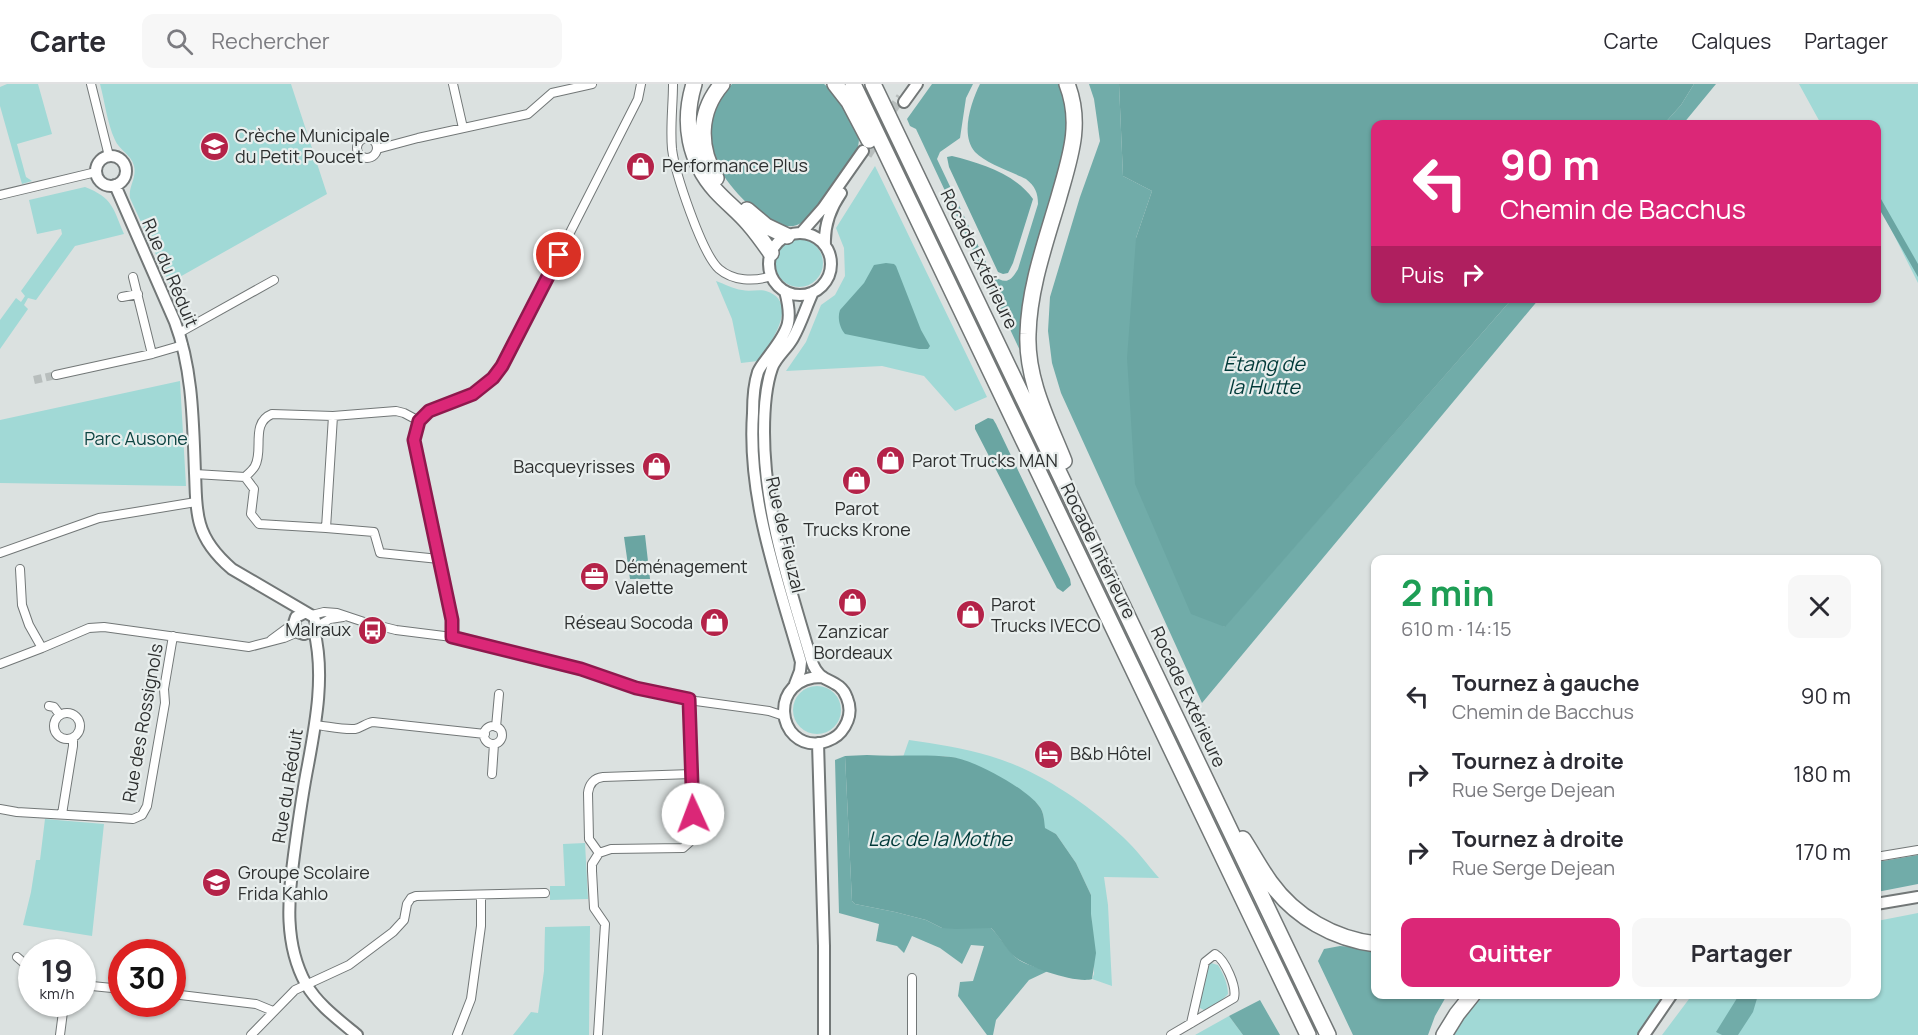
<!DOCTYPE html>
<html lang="fr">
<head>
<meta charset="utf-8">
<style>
  :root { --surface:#fff; --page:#f7f7f7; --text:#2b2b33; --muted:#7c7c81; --line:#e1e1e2; --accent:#db2777 }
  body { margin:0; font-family:Manrope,sans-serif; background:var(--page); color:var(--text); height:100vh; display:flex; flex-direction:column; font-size:22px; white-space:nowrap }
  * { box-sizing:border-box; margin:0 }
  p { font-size:20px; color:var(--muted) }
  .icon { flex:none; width:33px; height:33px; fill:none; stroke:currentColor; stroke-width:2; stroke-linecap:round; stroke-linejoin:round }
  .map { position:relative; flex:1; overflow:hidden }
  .sheet { position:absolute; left:1371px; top:471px; width:510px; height:444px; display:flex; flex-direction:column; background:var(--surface); border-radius:12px; box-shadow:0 2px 4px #0004 }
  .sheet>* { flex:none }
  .guide { position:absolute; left:1371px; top:36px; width:510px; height:183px; border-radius:12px; box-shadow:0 2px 4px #0004; background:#db2777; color:#fff; overflow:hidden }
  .speed { position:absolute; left:18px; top:855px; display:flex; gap:12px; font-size:30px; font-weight:700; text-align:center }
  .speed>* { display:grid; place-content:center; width:78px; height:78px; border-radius:50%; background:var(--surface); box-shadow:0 2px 4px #0004; line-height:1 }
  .speed small { font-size:15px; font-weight:400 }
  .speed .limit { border:9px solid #d22; background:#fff; color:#111 }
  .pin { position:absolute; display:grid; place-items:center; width:51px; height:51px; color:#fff; margin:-26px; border:3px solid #fff; border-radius:50%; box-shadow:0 2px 6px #0007 }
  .me { position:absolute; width:66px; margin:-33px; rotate:358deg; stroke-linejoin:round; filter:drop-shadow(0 0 4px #0008) }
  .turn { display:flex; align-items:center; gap:21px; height:126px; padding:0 30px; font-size:27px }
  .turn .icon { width:78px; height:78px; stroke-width:2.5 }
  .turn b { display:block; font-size:42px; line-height:51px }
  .then { display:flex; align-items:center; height:57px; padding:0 30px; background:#0003; gap:12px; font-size:22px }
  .round { display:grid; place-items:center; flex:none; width:63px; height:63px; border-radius:12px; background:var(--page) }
  .headline { display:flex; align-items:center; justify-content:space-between; height:102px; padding:0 30px }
  h1 { font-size:36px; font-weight:700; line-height:45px; color:#1e9e55 }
  .button { display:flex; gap:12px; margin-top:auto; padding:12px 30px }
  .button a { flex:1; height:69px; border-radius:12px; background:var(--accent); color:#fff; font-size:24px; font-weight:700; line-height:69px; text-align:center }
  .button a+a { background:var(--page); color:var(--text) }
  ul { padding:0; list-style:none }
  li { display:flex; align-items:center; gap:18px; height:78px; padding:0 30px }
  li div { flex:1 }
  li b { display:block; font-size:22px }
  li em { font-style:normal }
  header { display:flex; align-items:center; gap:36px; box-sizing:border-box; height:84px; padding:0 30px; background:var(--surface); border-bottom:2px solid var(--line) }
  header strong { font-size:28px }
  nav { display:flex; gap:33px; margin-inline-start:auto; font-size:21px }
  .search { width:420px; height:54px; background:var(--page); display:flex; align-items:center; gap:15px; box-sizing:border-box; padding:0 21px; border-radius:12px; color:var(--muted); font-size:22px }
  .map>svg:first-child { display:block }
</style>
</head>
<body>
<header>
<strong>Carte</strong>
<div class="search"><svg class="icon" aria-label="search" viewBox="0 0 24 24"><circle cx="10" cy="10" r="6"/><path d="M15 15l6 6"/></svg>Rechercher</div>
<nav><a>Carte</a><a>Calques</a><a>Partager</a></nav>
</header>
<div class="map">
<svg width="1918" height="951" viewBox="0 0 1918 951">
  <rect width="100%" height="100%" fill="#dbe1e0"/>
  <path fill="#a1d9d6" d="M 7,0 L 38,0 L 52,50 L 17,60 L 26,93 L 32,97 L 22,100 L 0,22 L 0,3 Z
    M 100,0 L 291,0 L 327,110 L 169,199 L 130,114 C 128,103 137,94 134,82 C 131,70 119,66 115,56 C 107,39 105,18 100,0 Z
    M 1799,0 L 1918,0 L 1918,199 L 1877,117 L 1876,40 L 1821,40 Z
    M 875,82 L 987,313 L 955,327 L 924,292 L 882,282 L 786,287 L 806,258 L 821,221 L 835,211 L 845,192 L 844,164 L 836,144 Z
    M 85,103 C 113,114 113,124 124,150 L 75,162 L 36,216 L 28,214 L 24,221 L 28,225 L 0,265 L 0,236 L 16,214 L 21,218 L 25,212 L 21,207 L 62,150 L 61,145 L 37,150 L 29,116 Z
    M775 179a24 24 0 1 1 48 0a24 24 0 1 1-48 0Z
    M 716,197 C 725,200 733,205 742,206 C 750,208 758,205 766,207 C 801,218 770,260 758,277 L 741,279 L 732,235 Z
    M 180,297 L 186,402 L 0,399 L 0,336 Z
    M793 626a24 24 0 1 1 48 0a24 24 0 1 1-48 0Z
    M 909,656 C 936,660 964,664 990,672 C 1038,686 1086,719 1123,753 C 1136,765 1147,780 1159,794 L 1104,793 L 1108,821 L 1112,902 L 1092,895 L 1094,890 L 1091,830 L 1091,811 L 1076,779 L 1056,750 L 1044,744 C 1044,736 1044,728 1039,722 C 1027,706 969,675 950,673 C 935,671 919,673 903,673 Z
    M 45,735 L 104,740 L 92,852 L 23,841 L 31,808 L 36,776 L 40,776 Z
    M 585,759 L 588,815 L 550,816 L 550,802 L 565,802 L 563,760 Z
    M 1918,829 L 1918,951 L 1662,951 L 1692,911 L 1876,910 L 1877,837 Z
    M 590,842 L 589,951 L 513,951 L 531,928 L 538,929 L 544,887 L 545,843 Z
    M 1211,879 L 1218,881 C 1223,889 1228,900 1228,910 L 1221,917 L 1204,926 L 1200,924 L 1200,920 L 1206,885 Z
    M 1480,911 L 1664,911 L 1637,951 L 1452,951 L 1476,913 Z
    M 1229,932 L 1243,951 L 1195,951 Z"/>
  <path fill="#71aca9" d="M 732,0 L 824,0 C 837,10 853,36 858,52 C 860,57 858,62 857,66 C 844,85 817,134 797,141 C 769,152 718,94 712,68 C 709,54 712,32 718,18 C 720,12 727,6 732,0 Z
    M 932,0 L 973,0 L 966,14 L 960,54 L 940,68 L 937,75 L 992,191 C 1005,200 1010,199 1018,185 L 1038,120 C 1038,109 1035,102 1026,95 C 1012,88 985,79 975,68 C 960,51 971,18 980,0 L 1063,0 L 1071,41 L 1023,273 L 916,45 L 910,42 L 907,35 Z
    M 1089,0 L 1119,0 L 1123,92 L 1152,107 L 1136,154 L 1224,543 L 1512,215 L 1539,215 L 1202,619 L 1061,309 L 1052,279 L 1048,247 L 1050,213 L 1080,113 L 1100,57 L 1094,15 Z
    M 1694,0 L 1716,0 L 1683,40 L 1664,40 L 1681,21 Z
    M 845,672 L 852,817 L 855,820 L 895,828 L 926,836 L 942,844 L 991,844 C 999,852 1005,862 1013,871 C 1021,880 1036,883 1048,887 L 1029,896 L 996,936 L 993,951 L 987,951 L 958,912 L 960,898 L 973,897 L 984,862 L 971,861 L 962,880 L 940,864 L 912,852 L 904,869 L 897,862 L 876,857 L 879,840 L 839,829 L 835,676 Z
    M 1918,771 L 1918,800 L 1877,808 L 1877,778 Z
    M 1340,862 L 1375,865 L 1376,910 L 1447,911 L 1435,932 L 1428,951 L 1353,951 L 1318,877 L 1324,865 Z
    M 1739,911 L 1758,911 L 1753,928 L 1738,951 L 1722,951 L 1716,948 Z
    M 1260,916 L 1280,951 L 1281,951 L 1243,951 L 1229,932 Z"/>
  <path fill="#6aa5a2" d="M 1119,0 L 1694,0 L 1681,21 L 1664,40 L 1376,40 L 1376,214 L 1512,215 L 1225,543 L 1191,530 L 1135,400 L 1127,274 L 1136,154 L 1152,107 L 1123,92 Z
    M 952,72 C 980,79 1016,90 1033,115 L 1013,179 L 1008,189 L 1003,190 L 998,188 L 949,83 L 947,73 Z
    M 1877,108 L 1918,180 L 1918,193 L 1877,121 Z
    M 886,179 L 894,180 L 896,182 L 921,246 L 930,262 L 928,265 L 919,265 L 845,250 C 840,244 837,234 840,226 L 864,199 L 874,181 Z
    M 988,334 L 993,335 L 996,340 L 1070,495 L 1071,501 L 1063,508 L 1057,504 L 975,345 L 975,341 Z
    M 645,451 L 650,495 L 630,495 L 624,453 Z
    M 867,671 C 895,673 923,670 951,673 C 972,675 1026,704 1039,722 C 1044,728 1044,736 1045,744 L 1056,750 L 1076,779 L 1091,811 L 1091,830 L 1096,869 L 1092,895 C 1077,900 1028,883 1015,873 C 1008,868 999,852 991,844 L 956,845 L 942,844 L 926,836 L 895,828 L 855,820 L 852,817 L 845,672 Z"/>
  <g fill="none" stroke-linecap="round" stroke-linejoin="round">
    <path stroke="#b8bebd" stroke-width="8" stroke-dasharray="8 4" stroke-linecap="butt" d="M 34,296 L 56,291"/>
    <path stroke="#b8bebd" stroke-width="10" stroke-dasharray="10 5" stroke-linecap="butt" d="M 874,52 L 901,13
      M 867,71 L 880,51"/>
    <defs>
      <path id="minor" d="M 91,0 L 109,72
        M 453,0 L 463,44
        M 673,0 C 673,21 670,43 672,65 C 675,89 702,170 719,185 C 733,197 754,198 771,192
        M357 64a10 10 0 1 1 20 0a10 10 0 1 1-20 0Z
        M 377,65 L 418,54 L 528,30 L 552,9 L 592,0
        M 0,111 L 96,88
        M 133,193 L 152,270
        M 122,213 L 138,210
        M 179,249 L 274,196
        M 56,291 L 152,270 L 183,261
        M 195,390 L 245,393 L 254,405 L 251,430 L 259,440 L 326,444 L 374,448 L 380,469 L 439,475
        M 245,393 C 248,390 253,386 255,382 C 264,366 250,339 272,330 L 333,332 L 396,327 L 404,329 L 419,337
        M 326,444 L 333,332
        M 0,469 L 99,434 L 196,418
        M 20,485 L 22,521 L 29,541 L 42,564
        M 312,531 L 324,528 L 337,529 L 364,538 L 396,546 L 452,553 L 581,586 L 636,604 L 696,617 L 769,627 L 784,632
        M 315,543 L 330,535 L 343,533
        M 452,553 L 451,536 L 414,356 L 419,337 L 429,327 L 473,310 L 493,294 L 502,282 L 638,15 L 641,0
        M 271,556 L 294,539
        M 0,580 L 42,564 L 89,544 L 104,543 L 249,563 L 284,554 L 298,548
        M 49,622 L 54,623 L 60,631
        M54 642a13 13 0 1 1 26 0a13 13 0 1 1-26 0Z
        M 315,641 C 327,642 342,646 355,645 C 361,644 366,639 373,638 L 485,650
        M484 651a9 9 0 1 1 18 0a9 9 0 1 1-18 0Z
        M 496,643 L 499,610
        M 492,690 L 494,660
        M 0,725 L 17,728 L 119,734 L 133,735 L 142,731 L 147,722 L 165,619 L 164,605 L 173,552
        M 62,730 L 73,662 L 73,655
        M 599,769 L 611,765 L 683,764 L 692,756 L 694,750 L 689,615
        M 599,769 L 589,755 L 588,709 C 589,700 594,694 603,693 L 692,690
        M 1876,773 L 1918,766
        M 17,873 L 32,886
        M 912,894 L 912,951
        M 82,901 L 122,905
        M 172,910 L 256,920 L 273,927
        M 60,951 L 64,920
        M 251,951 L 295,906 L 349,881 L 393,848 L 404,836 L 407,820 L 411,814 L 416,812 L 545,809
        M 457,951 L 471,915 L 481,842 L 481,811
        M 598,951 L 605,840 L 594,824 L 592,787 L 592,780 L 599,769
        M 1171,951 L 1234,914 C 1237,902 1225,876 1215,870 L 1205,878 L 1191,939"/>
      <path id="tertiary" d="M 904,18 L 917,0
        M96 87a15 15 0 1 1 30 0a15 15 0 1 1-30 0Z
        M 115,101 L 175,238 C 193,286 193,339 195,389 C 196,406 195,423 200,440 C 205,458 218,473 232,485 L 314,533 L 316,540 L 314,546 L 304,550 L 298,548 L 294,539 L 296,533 L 304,529
        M 801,149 L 823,124 L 863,67
        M769 180a31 31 0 1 1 62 0a31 31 0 1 1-62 0Z
        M 825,161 C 824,141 830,125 841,109
        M 785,207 C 793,237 789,245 771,269 C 767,275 761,281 758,288 C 754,300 753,316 753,329 C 747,414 778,497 801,578 L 800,587 L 795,600
        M 813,208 C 806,223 801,240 793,254 C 787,265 776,273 772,284 C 765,304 764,327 764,348 C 764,427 789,500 811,575 C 813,582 817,590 824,594 C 834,599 843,602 847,614 C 852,626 849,638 841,648 C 836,654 829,657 821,659 C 776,666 767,592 823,593
        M 314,546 C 325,590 316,638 308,681 C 302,711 298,741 294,771 C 288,815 284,860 306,900 C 318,921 339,936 357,951
        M 818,659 L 824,862 L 824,951"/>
      <path id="secondary" d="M 1876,820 L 1918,813
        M 1644,951 L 1672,910"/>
      <path id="motorway" d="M 694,0 C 682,39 689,77 716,107 C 727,119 739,128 749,140 C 757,149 764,159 771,169
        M 835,0 L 849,18 L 869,56
        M 853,0 L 1308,951
        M 873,0 L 1328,951
        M 716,94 C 698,63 698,28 722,0
        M 747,126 L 766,142 L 787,152
        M 1064,377 C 1048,337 1026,295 1028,250 C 1029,205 1045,160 1058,116 C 1069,76 1083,41 1067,0
        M 1243,755 C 1252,769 1260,784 1270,798 C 1295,833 1334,855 1376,860
        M 1444,951 L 1457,930 L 1473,910"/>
    </defs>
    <use href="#minor" stroke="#727777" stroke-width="10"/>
    <use href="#tertiary" stroke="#727777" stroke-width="14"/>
    <use href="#secondary" stroke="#727777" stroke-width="14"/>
    <use href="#motorway" stroke="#727777" stroke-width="18"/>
    <use href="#minor" stroke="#fff" stroke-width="8"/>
    <use href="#tertiary" stroke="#fff" stroke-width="10"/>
    <use href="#secondary" stroke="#fff" stroke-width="10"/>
    <use href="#motorway" stroke="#fff" stroke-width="15"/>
  </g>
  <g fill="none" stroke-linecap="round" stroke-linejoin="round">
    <defs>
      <path id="route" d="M 559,171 L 502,282 L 493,294 L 473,310 L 429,327 L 419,337 L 414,356 L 452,536 L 452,553 L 581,585 L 636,604 L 689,615 L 693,730"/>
    </defs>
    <use href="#route" stroke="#8e194d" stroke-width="15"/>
    <use href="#route" stroke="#db2777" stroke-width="10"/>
  </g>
  <defs>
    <symbol id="school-disc" viewBox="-11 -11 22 22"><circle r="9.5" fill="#b42248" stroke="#e8eeed"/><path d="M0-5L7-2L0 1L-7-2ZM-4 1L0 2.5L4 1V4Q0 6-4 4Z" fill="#fff"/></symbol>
    <symbol id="shop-disc" viewBox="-11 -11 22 22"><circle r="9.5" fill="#b42248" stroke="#e8eeed"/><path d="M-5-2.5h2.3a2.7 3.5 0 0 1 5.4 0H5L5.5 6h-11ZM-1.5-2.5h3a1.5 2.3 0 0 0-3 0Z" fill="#fff"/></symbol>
    <symbol id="office-disc" viewBox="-11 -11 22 22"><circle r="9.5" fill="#b42248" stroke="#e8eeed"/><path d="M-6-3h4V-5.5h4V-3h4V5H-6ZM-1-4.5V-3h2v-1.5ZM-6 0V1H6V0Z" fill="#fff"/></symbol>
    <symbol id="bus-disc" viewBox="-11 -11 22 22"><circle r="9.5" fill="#b42248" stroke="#e8eeed"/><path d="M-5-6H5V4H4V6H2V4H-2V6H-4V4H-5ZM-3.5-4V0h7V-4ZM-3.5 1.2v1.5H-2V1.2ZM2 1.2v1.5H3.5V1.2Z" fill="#fff"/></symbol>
    <symbol id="hotel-disc" viewBox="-11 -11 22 22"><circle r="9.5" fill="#b42248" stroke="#e8eeed"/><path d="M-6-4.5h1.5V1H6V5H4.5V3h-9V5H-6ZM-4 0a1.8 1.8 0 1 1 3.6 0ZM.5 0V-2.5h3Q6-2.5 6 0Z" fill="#fff"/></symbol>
  </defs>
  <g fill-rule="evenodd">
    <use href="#school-disc" x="198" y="46" width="33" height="33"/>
    <use href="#shop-disc" x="624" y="66" width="33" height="33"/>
    <use href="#shop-disc" x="874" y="360" width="33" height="33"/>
    <use href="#shop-disc" x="640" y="366" width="33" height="33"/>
    <use href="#shop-disc" x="840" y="380" width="33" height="33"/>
    <use href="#office-disc" x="578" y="476" width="33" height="33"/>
    <use href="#shop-disc" x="836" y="502" width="33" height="33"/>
    <use href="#shop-disc" x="954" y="514" width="33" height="33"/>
    <use href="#shop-disc" x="698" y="522" width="33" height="33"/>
    <use href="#bus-disc" x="356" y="530" width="33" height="33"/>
    <use href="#hotel-disc" x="1032" y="654" width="33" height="33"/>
    <use href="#school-disc" x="200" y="782" width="33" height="33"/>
  </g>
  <g text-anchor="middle" stroke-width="4.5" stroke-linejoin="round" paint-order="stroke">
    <g font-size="18" fill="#2e3030" stroke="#e8eeed" text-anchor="start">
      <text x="235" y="58">Crèche Municipale<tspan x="235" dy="21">du Petit Poucet</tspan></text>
      <text x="662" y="88">Performance Plus</text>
      <text x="912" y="383">Parot Trucks MAN</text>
      <text x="635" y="389" text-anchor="end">Bacqueyrisses</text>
      <text x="857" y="431" text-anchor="middle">Parot<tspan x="857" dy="21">Trucks Krone</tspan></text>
      <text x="615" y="489">Déménagement<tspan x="615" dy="21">Valette</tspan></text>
      <text x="991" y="527">Parot<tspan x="991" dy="21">Trucks IVECO</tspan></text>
      <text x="693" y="545" text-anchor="end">Réseau Socoda</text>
      <text x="351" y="552" text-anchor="end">Malraux</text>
      <text x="853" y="554" text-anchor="middle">Zanzicar<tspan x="853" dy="21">Bordeaux</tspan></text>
      <text x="1070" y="676">B&amp;b Hôtel</text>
      <text x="238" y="795">Groupe Scolaire<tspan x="238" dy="21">Frida Kahlo</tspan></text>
    </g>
    <g font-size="18" fill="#2e3030" stroke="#e8eeed">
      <text transform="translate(979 175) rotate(64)" y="6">Rocade Extérieure</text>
      <text transform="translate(170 189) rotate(67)" y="6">Rue du Réduit</text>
      <text transform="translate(785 451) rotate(77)" y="6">Rue de Fieuzal</text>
      <text transform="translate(1098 467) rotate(64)" y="6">Rocade Intérieure</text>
      <text transform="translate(1188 613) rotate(65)" y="6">Rocade Extérieure</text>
      <text transform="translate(143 639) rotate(-80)" y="6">Rue des Rossignols</text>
      <text transform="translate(288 702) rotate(-81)" y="6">Rue du Réduit</text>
    </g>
    <g font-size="18" fill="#0e4543" stroke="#e8eeed">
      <text x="136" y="361">Parc Ausone</text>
    </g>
    <g font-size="20" font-style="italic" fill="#003938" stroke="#e8eeed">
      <text x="1264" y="287">Étang de<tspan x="1264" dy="23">la Hutte</tspan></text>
      <text x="940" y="762">Lac de la Mothe</text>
    </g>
  </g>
</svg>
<div class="speed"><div>19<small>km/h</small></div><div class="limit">30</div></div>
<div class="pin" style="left:559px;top:171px;background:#d93025"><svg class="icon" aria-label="arrive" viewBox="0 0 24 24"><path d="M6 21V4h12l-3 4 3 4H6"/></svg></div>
<svg class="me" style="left:693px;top:730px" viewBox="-20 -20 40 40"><circle r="19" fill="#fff"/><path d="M0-13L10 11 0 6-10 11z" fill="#db2777"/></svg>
<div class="guide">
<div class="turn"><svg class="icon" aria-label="left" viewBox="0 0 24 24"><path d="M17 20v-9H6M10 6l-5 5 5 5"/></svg><div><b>90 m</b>Chemin de Bacchus</div></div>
<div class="then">Puis<svg class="icon" aria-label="right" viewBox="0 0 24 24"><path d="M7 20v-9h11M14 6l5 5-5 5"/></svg></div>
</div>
<section class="sheet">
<div class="headline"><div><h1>2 min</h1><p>610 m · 14:15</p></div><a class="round"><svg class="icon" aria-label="close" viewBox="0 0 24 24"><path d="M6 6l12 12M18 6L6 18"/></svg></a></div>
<ul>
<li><svg class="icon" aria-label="left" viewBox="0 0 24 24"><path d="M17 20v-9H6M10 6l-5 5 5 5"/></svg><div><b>Tournez à gauche</b><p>Chemin de Bacchus</p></div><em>90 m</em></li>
<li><svg class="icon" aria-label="right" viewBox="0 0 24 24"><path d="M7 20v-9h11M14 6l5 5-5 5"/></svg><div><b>Tournez à droite</b><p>Rue Serge Dejean</p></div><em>180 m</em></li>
<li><svg class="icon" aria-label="right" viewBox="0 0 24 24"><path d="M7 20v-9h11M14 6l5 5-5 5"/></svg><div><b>Tournez à droite</b><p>Rue Serge Dejean</p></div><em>170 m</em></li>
</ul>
<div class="button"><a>Quitter</a><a>Partager</a></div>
</section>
</div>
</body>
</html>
